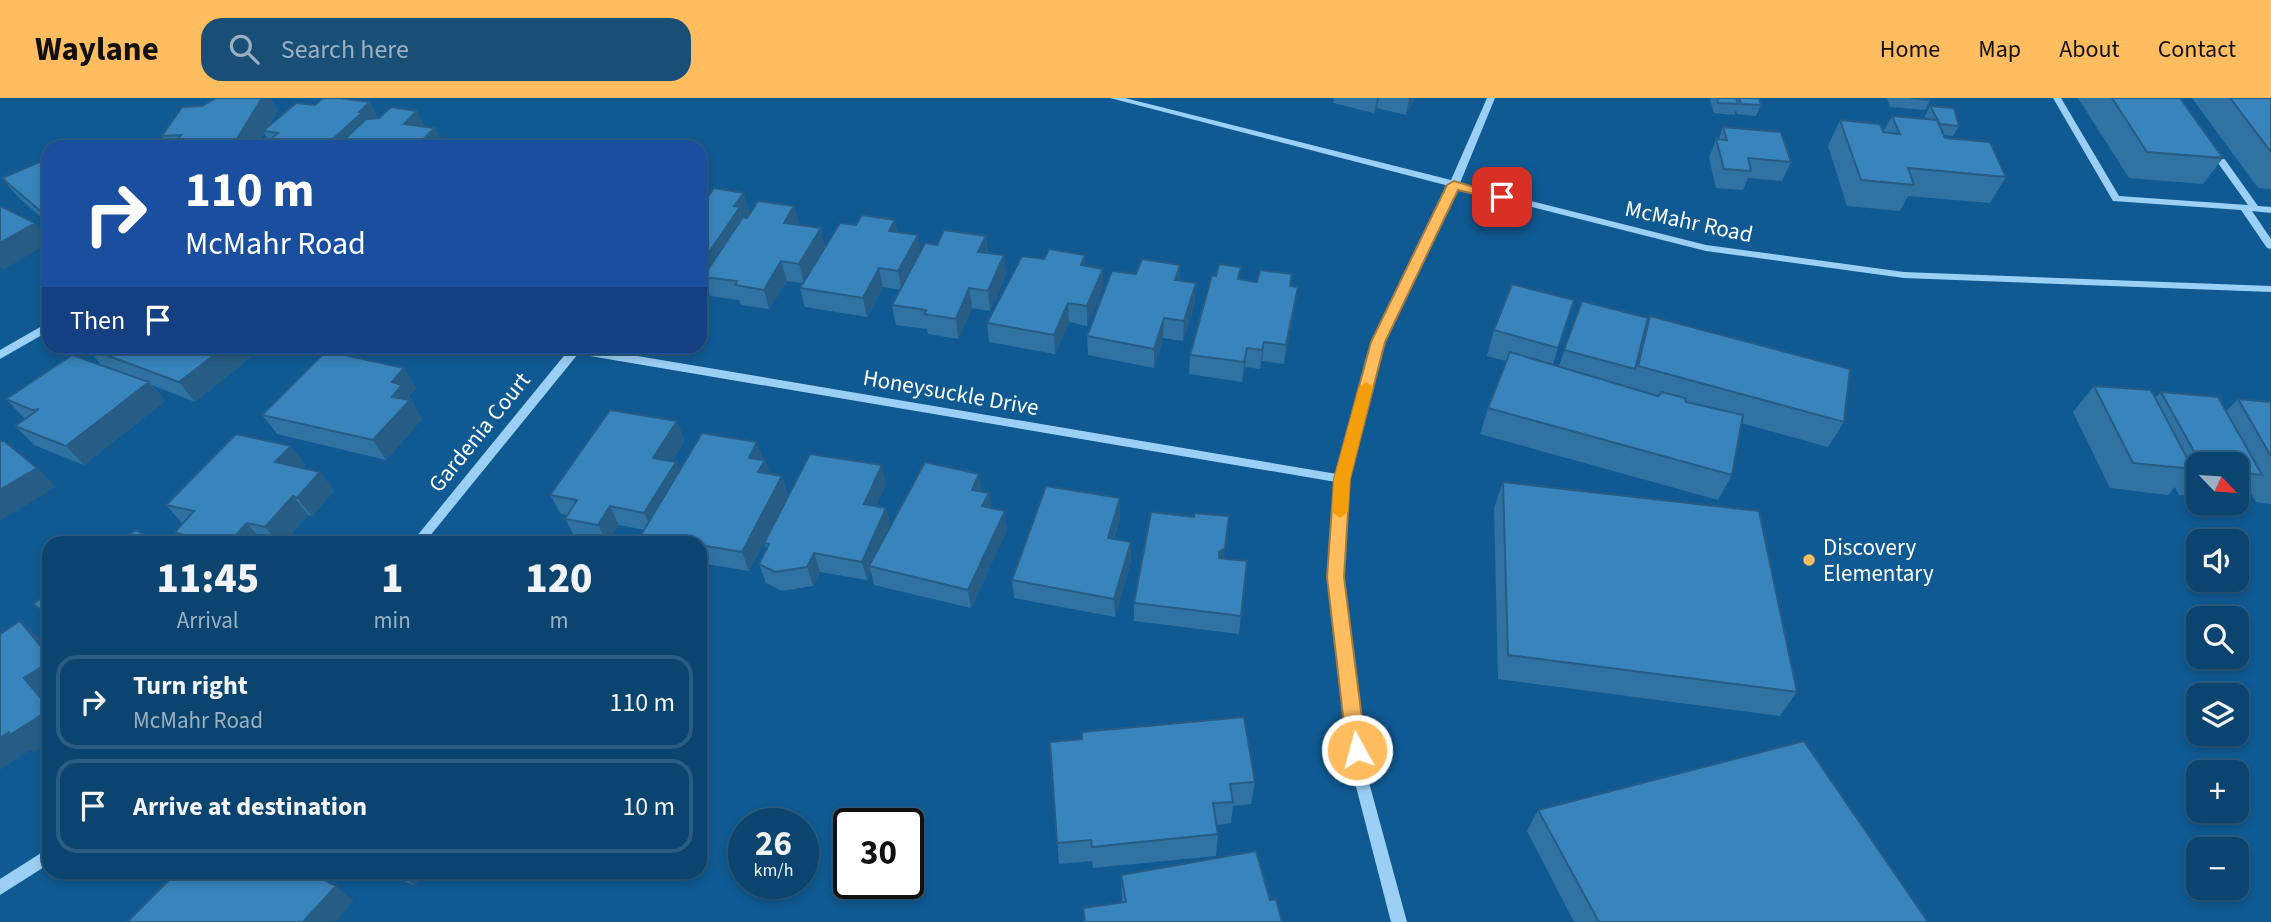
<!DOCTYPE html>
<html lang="en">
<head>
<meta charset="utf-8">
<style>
  :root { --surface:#0b446e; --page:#194e76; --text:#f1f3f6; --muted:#9ab0c2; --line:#2b5c81; --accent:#ffbd5f }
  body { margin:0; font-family:"Source Sans 3",sans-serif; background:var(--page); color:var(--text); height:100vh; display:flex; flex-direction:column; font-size:26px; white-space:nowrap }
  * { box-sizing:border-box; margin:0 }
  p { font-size:23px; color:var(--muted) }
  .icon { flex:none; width:38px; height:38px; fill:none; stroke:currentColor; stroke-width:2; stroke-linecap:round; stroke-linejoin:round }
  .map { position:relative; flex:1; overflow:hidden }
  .side { position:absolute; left:42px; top:438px; width:665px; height:343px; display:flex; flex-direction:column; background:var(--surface); border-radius:21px; box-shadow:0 4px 10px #0003,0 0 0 2px var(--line) }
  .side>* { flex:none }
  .guide { position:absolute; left:42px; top:42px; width:665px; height:214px; border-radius:21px; box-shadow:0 4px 10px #0003,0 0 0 2px var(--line); background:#1a4fa0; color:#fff; overflow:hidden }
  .needle { width:46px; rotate:115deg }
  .buttons { position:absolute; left:2186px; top:354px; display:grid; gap:14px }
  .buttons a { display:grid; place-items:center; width:63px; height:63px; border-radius:14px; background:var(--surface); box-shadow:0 4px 10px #0003,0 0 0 2px var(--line); font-size:35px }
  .speed { position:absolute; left:728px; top:710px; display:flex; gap:14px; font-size:35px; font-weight:700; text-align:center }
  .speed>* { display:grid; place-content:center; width:91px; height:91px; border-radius:50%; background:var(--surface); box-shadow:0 4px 10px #0003,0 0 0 2px var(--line); line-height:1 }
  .speed small { font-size:18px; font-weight:400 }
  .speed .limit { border:4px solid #111; border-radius:10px; background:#fff; color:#111 }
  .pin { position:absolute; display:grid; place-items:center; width:60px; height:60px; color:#fff; margin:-30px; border-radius:14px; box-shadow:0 4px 10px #0006 }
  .me { position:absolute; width:77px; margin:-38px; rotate:353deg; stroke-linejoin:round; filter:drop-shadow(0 0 5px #0008) }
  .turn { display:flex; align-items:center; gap:24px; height:147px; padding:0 28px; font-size:32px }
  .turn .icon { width:91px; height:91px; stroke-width:2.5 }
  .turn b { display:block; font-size:49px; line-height:60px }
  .then { display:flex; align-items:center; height:66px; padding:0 28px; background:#0003; gap:14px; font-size:26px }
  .eta { display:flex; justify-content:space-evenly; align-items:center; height:119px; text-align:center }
  .eta b { font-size:42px; font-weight:800; line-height:49px }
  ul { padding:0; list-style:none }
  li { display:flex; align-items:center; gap:21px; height:94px; margin:0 14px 10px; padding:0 14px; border:4px solid var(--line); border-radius:21px }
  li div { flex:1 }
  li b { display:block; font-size:26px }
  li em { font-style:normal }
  header { display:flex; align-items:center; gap:42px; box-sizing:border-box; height:98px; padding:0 35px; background:var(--accent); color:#111 }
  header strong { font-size:33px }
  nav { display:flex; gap:38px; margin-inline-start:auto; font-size:24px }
  .search { width:490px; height:63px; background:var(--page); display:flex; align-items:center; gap:18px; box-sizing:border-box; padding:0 24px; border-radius:21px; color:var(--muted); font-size:26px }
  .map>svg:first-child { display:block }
</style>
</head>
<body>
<header>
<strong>Waylane</strong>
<div class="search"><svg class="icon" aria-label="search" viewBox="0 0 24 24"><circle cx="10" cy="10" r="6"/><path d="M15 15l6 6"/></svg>Search here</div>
<nav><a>Home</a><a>Map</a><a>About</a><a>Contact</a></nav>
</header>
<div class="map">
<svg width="2271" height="824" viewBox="0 0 2271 824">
  <rect width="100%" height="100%" fill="#0f5a93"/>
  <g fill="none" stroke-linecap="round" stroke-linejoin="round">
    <path fill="#9ccff4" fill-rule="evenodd" d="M 1110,0 L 1125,0 L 1451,82 L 1487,0 L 1495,0 L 1460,85 L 1706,147 L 1904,174 L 2271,188 L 2271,194 L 1904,180 L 1706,153 L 1457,90 L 1383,244 L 1348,381 L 1341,479 L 1367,677 L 1407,824 L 1391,824 L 1353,677 L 1329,479 L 1336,384 L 578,256 L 425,444 L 412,444 L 567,254 L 549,251 L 548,248 L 578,248 L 1337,376 L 1373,244 L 1449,88 Z
      M 2053,0 L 2061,0 L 2119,98 L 2248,107 L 2208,51 L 2210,49 L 2216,49 L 2258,108 L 2271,109 L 2271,115 L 2252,113 L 2271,141 L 2271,151 L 2267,150 L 2241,112 L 2113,103 Z
      M 49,224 L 49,233 L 0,261 L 0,252 Z
      M 49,750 L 49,766 L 0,797 L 0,781 Z"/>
  </g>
  <path fill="#3072a2" d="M 216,0 L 270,0 L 278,12 L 268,29 L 378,20 L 425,29 L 442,46 L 472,49 L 269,43 L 264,35 L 256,49 L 170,49 L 162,38 L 202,8 Z
    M 1334,0 L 1415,0 L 1406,17 L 1377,10 L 1374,15 L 1333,5 Z
    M 1711,0 L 1759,0 L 1761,7 L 1756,18 L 1737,16 L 1736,12 L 1734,17 L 1714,15 L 1710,2 Z
    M 1887,0 L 1930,0 L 1930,2 L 1925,12 L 1890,9 Z
    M 2078,0 L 2180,0 L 2223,60 L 2203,86 L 2129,80 Z
    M 2192,0 L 2271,0 L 2271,91 L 2258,90 Z
    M 1930,8 L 1959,28 L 1953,38 L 1944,37 L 1945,40 L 2006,79 L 1990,105 L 1908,98 L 1900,113 L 1847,108 L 1828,48 L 1840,22 L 1883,34 L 1892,18 L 1926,21 L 1925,18 Z
    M 1723,29 L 1791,64 L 1782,83 L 1748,80 L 1743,92 L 1716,90 L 1709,60 L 1716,41 L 1719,41 Z
    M 49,60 L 49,126 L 18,99 L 2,80 Z
    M 700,95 L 704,103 L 750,114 L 746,120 L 794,108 L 799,127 L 825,148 L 856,127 L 895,122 L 897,134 L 921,153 L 937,147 L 986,138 L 988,155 L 1004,157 L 1006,177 L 990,213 L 972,210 L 958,241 L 928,236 L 927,231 L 896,227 L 892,207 L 900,192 L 883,189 L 867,219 L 805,209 L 800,190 L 803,185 L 787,183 L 769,211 L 741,207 L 739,202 L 710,198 L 703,179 L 700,178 Z
    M 1086,167 L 1103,171 L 1103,190 L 1087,228 L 1069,224 L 1055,256 L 989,244 L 987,225 Z
    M 1240,181 L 1291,188 L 1295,208 L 1284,266 L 1262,263 L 1260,271 L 1245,269 L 1242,284 L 1189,276 L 1190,257 Z
    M 1180,183 L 1195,204 L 1183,243 L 1163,240 L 1154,270 L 1088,257 L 1087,238 Z
    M 1582,203 L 1646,230 L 1650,218 L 1844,324 L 1828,349 L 1741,325 L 1732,377 L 1718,402 L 1480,336 L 1488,310 L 1506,263 L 1487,258 L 1494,232 L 1558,250 L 1553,266 L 1559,268 Z
    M 265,248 L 195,304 L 152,287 L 165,303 L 84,367 L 34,347 L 15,328 L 25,321 L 6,301 L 102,268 L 87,250 Z
    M 404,270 L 416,290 L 409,297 L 414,306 L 413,307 L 422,321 L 386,362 L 277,336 L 262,317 Z
    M 2094,288 L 2155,300 L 2161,294 L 2226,313 L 2238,301 L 2271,304 L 2271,406 L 2256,404 L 2248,390 L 2236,402 L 2236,366 L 2198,366 L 2198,399 L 2179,397 L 2175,389 L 2168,397 L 2110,390 L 2073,314 Z
    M 685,342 L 672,363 L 680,373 L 763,362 L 770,376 L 782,378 L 788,397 L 749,473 L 700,465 L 700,444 L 645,444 L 641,437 L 645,432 L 619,427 L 608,444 L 600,444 L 575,439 L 565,421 L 567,417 L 561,416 L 550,397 Z
    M 291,348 L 305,367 L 302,370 L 320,374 L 334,393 L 312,418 L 308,417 L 284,444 L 185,444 L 175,434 L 183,426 L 166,407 Z
    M 1503,384 L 1797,594 L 1780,618 L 1498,581 L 1494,410 Z
    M 886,386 L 876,408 L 886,410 L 891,428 L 982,394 L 989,395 L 991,410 L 1005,413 L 1007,432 L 971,510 L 874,487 L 871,474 L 867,482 L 820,474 L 813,488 L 782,493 L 766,485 L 759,466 L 766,451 L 764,445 Z
    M 1120,400 L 1120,419 L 1114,441 L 1131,463 L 1115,519 L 1014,500 L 1012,482 Z
    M 1224,460 L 1247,463 L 1239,536 L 1134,523 L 1134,505 Z
    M 1050,644 L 1255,684 L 1251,706 L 1233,708 L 1231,725 L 1217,727 L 1218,736 L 1216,758 L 1093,770 L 1092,763 L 1059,766 Z
    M 1538,712 L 1928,824 L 1574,824 L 1527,733 Z
    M 384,774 L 427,774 L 415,788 Z
    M 1121,777 L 1270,802 L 1282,824 L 1084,824 L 1083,810 L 1122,804 Z"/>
  <path fill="#275c84" d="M 262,0 L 270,0 L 278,12 L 265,33 L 263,33 L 264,35 L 256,49 L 232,49 Z
    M 1377,0 L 1379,0 L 1377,10 L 1374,15 Z
    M 1409,0 L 1415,0 L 1406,17 Z
    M 370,4 L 380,23 L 356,49 L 324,49 Z
    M 417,13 L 427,32 L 404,26 Z
    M 435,30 L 444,49 L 415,49 Z
    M 744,95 L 750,114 L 711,180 L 705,160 L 734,108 Z
    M 794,108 L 799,128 L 784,125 Z
    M 895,122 L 898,141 L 889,133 Z
    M 35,125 L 49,142 L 49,145 L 3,172 L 0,169 L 0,145 Z
    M 821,130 L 825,150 L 804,185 L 799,166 Z
    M 918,137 L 921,156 L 902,192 L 898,173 Z
    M 986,138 L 988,157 L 978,154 Z
    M 1004,157 L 1006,177 L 990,213 L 988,193 Z
    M 1085,157 L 1086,177 L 1081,167 Z
    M 781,163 L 787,183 L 769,211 L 764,192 Z
    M 1180,167 L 1180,186 L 1175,182 Z
    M 879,170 L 883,189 L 867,219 L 863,200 Z
    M 1103,171 L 1103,190 L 1087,228 L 1087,208 Z
    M 1196,185 L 1195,204 L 1183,243 L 1184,223 Z
    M 1298,189 L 1295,208 L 1284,266 L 1286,247 Z
    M 969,190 L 972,210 L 958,241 L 956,221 Z
    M 1068,205 L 1069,224 L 1055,256 L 1054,237 Z
    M 1164,220 L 1163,240 L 1154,270 L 1154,251 Z
    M 1264,244 L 1262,263 L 1260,271 L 1262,252 Z
    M 226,248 L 265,248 L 195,304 L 179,284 Z
    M 1247,250 L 1245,269 L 1242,284 L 1244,264 Z
    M 404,270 L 416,290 L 409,297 L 414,306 L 413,307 L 422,321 L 386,362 L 373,342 L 392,299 L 392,284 Z
    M 149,284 L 165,303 L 84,367 L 66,348 Z
    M 677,323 L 685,342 L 662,379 L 653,360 Z
    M 757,344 L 764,363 L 749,360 Z
    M 291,348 L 305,367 L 290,383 L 275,364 Z
    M 765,362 L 772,381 L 758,374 Z
    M 676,364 L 684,383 L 652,433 L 644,415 Z
    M 882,367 L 886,386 L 869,425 L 864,406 Z
    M 37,370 L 56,389 L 0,423 L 0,392 Z
    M 320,374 L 334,393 L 312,418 L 297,400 Z
    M 979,376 L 982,395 L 972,392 Z
    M 782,378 L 788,397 L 749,473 L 742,454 Z
    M 989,395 L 991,414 L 982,408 Z
    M 293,398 L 308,417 L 284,444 L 278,444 L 265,429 Z
    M 1120,400 L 1120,419 L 1108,459 L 1108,440 Z
    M 610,408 L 619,427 L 608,444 L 607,444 L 598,427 Z
    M 886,410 L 891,429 L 869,468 L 871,474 L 867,482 L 862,464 Z
    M 1005,413 L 1007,432 L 971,510 L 968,492 Z
    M 1229,418 L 1223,469 L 1218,472 L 1219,454 Z
    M 247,425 L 263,444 L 229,444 Z
    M 1131,444 L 1131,463 L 1115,519 L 1114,501 Z
    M 814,455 L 820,474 L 813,488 L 807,469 Z
    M 20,523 L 41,542 L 49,550 L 49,558 Z
    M 49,564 L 49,596 L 46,598 L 49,602 L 49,610 L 24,580 Z
    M 49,612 L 49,644 L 33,654 L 30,652 L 0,672 L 0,640 Z
    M 399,774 L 427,774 L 415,788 Z
    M 336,788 L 354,803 L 335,824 L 303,824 Z"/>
  <path fill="#3884bc" stroke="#275c84" stroke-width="2" d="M 216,0 L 262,0 L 232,49 L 172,49 L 181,37 L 162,38 L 182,9 L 202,8 Z
    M 323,0 L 340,0 L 370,4 L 359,14 L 363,14 L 324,49 L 262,49 L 278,35 L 263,33 L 296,5 L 315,7 Z
    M 1717,0 L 1736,0 L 1738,6 L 1718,5 Z
    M 1739,0 L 1759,0 L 1761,7 L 1741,6 Z
    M 1911,0 L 1930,0 L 1930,2 Z
    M 2112,0 L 2180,0 L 2223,60 L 2147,54 Z
    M 2230,0 L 2271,0 L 2271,54 Z
    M 1930,8 L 1954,10 L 1959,28 L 1940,26 Z
    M 391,9 L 417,13 L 404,26 L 435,30 L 415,49 L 336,49 L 366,21 L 379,20 Z
    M 1892,18 L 1937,22 L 1945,40 L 1990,44 L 2006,79 L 1908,70 L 1914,87 L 1861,82 L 1840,22 L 1880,26 L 1883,34 L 1900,36 Z
    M 1723,29 L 1781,34 L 1791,64 L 1748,60 L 1751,73 L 1724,71 L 1716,41 L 1727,42 Z
    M 447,41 L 470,44 L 465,49 L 439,49 Z
    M 86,44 L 93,49 L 74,49 Z
    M 49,60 L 49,115 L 45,117 L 2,80 Z
    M 714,90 L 744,95 L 734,108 L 740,109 L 705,160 L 700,160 L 700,102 L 705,103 Z
    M 758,103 L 794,108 L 784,125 L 821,130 L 799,166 L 781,163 L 764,192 L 735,187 L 737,183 L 703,179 L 743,119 L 747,120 Z
    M 0,108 L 35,125 L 0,145 Z
    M 862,117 L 895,122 L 889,133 L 918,137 L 898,173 L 879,170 L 863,200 L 800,190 L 840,125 L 856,127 Z
    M 944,132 L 986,138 L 978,154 L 1004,157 L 988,193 L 969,190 L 956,221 L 924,216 L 926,212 L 892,207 L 925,145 L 937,147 Z
    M 1049,151 L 1085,157 L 1081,167 L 1103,171 L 1087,208 L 1068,205 L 1054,237 L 987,225 L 1022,158 L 1044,161 Z
    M 1142,161 L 1180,167 L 1175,182 L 1196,185 L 1184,223 L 1164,220 L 1154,251 L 1087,238 L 1112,173 L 1136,176 Z
    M 1219,166 L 1241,169 L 1238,181 L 1257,184 L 1260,172 L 1292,176 L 1290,188 L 1298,189 L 1286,247 L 1264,244 L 1262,252 L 1247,250 L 1244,264 L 1190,257 L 1212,177 L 1216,178 Z
    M 1512,186 L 1574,202 L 1558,250 L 1494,232 Z
    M 1582,203 L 1648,220 L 1635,271 L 1564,252 Z
    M 1650,218 L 1850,271 L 1844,324 L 1638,268 Z
    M 89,248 L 226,248 L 179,284 L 87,250 Z
    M 326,253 L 404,270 L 392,284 L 402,287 L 392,299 L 410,302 L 373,342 L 262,317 Z
    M 1510,254 L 1658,298 L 1662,294 L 1685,300 L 1686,304 L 1743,317 L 1732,377 L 1488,310 Z
    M 72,257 L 149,284 L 66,348 L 15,328 L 39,311 L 32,312 L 6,301 Z
    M 2094,288 L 2151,292 L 2193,371 L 2133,365 Z
    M 2161,294 L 2218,299 L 2262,377 L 2236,374 L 2236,366 L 2201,366 Z
    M 2238,301 L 2271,304 L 2271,358 Z
    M 610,312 L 677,323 L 653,360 L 676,364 L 644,415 L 610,408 L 598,427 L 565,421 L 577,402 L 550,397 Z
    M 702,335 L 757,344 L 749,360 L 765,362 L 758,374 L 782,378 L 742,454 L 700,447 L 700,444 L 683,444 L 641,437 Z
    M 236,336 L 291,348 L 275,364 L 320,374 L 297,400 L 293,398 L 265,429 L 247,425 L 229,444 L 202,444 L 175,434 L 194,413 L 166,407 Z
    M 3,342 L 37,370 L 0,392 L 0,344 Z
    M 810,356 L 882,367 L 864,406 L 886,410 L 862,464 L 814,455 L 807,469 L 775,474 L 759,466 L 769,446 L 764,445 Z
    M 925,364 L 979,376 L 972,392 L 989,395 L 982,408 L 1005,413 L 968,492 L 869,468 Z
    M 1503,384 L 1759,413 L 1797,594 L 1508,557 Z
    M 1046,388 L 1120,400 L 1108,440 L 1131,444 L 1114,501 L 1012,482 Z
    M 1151,414 L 1194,419 L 1194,415 L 1229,418 L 1225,450 L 1219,454 L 1219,460 L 1247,463 L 1241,518 L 1134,505 Z
    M 136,432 L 155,444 L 119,444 Z
    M 49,495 L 49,517 L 33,506 Z
    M 20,523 L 49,558 L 49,564 L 24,580 L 49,610 L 49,612 L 10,637 L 9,634 L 0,640 L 0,536 Z
    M 1244,619 L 1255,684 L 1230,686 L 1233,704 L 1213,705 L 1218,736 L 1092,749 L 1091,742 L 1057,745 L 1050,644 L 1082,641 L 1082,634 Z
    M 1804,643 L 1928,824 L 1599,824 L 1538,712 Z
    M 1256,753 L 1270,802 L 1276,801 L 1282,824 L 1085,824 L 1083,810 L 1126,804 L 1121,777 Z
    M 177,774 L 242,774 L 251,778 L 256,774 L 309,774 L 336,788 L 303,824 L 127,824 Z"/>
  <path fill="#ffbd5f" stroke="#a67b3e" stroke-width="2" d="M 1454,83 L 1508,99 L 1502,103 L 1458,92 L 1385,244 L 1350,381 L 1344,479 L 1366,652 L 1363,658 L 1357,660 L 1350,658 L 1347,652 L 1327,479 L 1334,381 L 1371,244 L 1447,87 Z"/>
  <path fill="#f59e0b" d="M 1366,284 L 1373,289 L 1350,381 L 1348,414 L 1340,420 L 1332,414 L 1334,381 L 1359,289 Z"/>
  <circle fill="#ffbd5f" stroke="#0f5a93" stroke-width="2.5" cx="1809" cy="462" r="7"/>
  <g text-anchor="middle" stroke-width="5" stroke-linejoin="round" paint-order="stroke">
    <g font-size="23" fill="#fff" stroke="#0f5a93">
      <text transform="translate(1689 123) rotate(12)" y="8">McMahr Road</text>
      <text transform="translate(951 294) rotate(10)" y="8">Honeysuckle Drive</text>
      <text transform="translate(479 334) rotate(-51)" y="8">Gardenia Court</text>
    </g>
    <g font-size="23" fill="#fff" stroke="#0f5a93" text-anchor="start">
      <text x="1823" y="457">Discovery<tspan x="1823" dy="26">Elementary</tspan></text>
    </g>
  </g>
</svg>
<div class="buttons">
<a><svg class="needle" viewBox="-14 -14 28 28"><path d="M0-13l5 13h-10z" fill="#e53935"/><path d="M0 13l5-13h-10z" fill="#9ab0c2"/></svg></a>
<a><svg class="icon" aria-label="sound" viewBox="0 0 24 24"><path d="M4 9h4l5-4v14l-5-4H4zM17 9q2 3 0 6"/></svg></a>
<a><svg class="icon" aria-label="search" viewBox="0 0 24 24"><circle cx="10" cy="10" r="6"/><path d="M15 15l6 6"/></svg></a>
<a><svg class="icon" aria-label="layers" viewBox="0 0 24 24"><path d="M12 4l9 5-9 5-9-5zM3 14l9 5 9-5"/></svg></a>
<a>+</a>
<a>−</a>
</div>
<div class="speed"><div>26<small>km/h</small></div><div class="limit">30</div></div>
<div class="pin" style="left:1502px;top:99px;background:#d93025"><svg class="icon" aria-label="arrive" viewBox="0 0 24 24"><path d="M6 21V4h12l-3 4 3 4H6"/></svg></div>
<svg class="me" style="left:1357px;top:652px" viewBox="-20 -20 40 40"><circle r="17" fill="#ffbd5f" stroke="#fff" stroke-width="3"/><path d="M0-11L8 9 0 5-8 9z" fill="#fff"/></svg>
<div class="guide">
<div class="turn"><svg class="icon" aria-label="right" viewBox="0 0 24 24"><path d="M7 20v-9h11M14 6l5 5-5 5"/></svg><div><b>110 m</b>McMahr Road</div></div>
<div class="then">Then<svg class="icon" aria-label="arrive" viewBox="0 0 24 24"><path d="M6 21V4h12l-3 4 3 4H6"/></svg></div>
</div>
<section class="side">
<div class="eta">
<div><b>11:45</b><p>Arrival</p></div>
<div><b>1</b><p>min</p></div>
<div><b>120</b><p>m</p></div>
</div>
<ul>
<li><svg class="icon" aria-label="right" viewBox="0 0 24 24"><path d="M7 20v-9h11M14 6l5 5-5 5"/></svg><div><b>Turn right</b><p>McMahr Road</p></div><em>110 m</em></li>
<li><svg class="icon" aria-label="arrive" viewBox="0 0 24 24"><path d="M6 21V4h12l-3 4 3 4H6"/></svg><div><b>Arrive at destination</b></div><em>10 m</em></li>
</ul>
</section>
</div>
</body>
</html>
